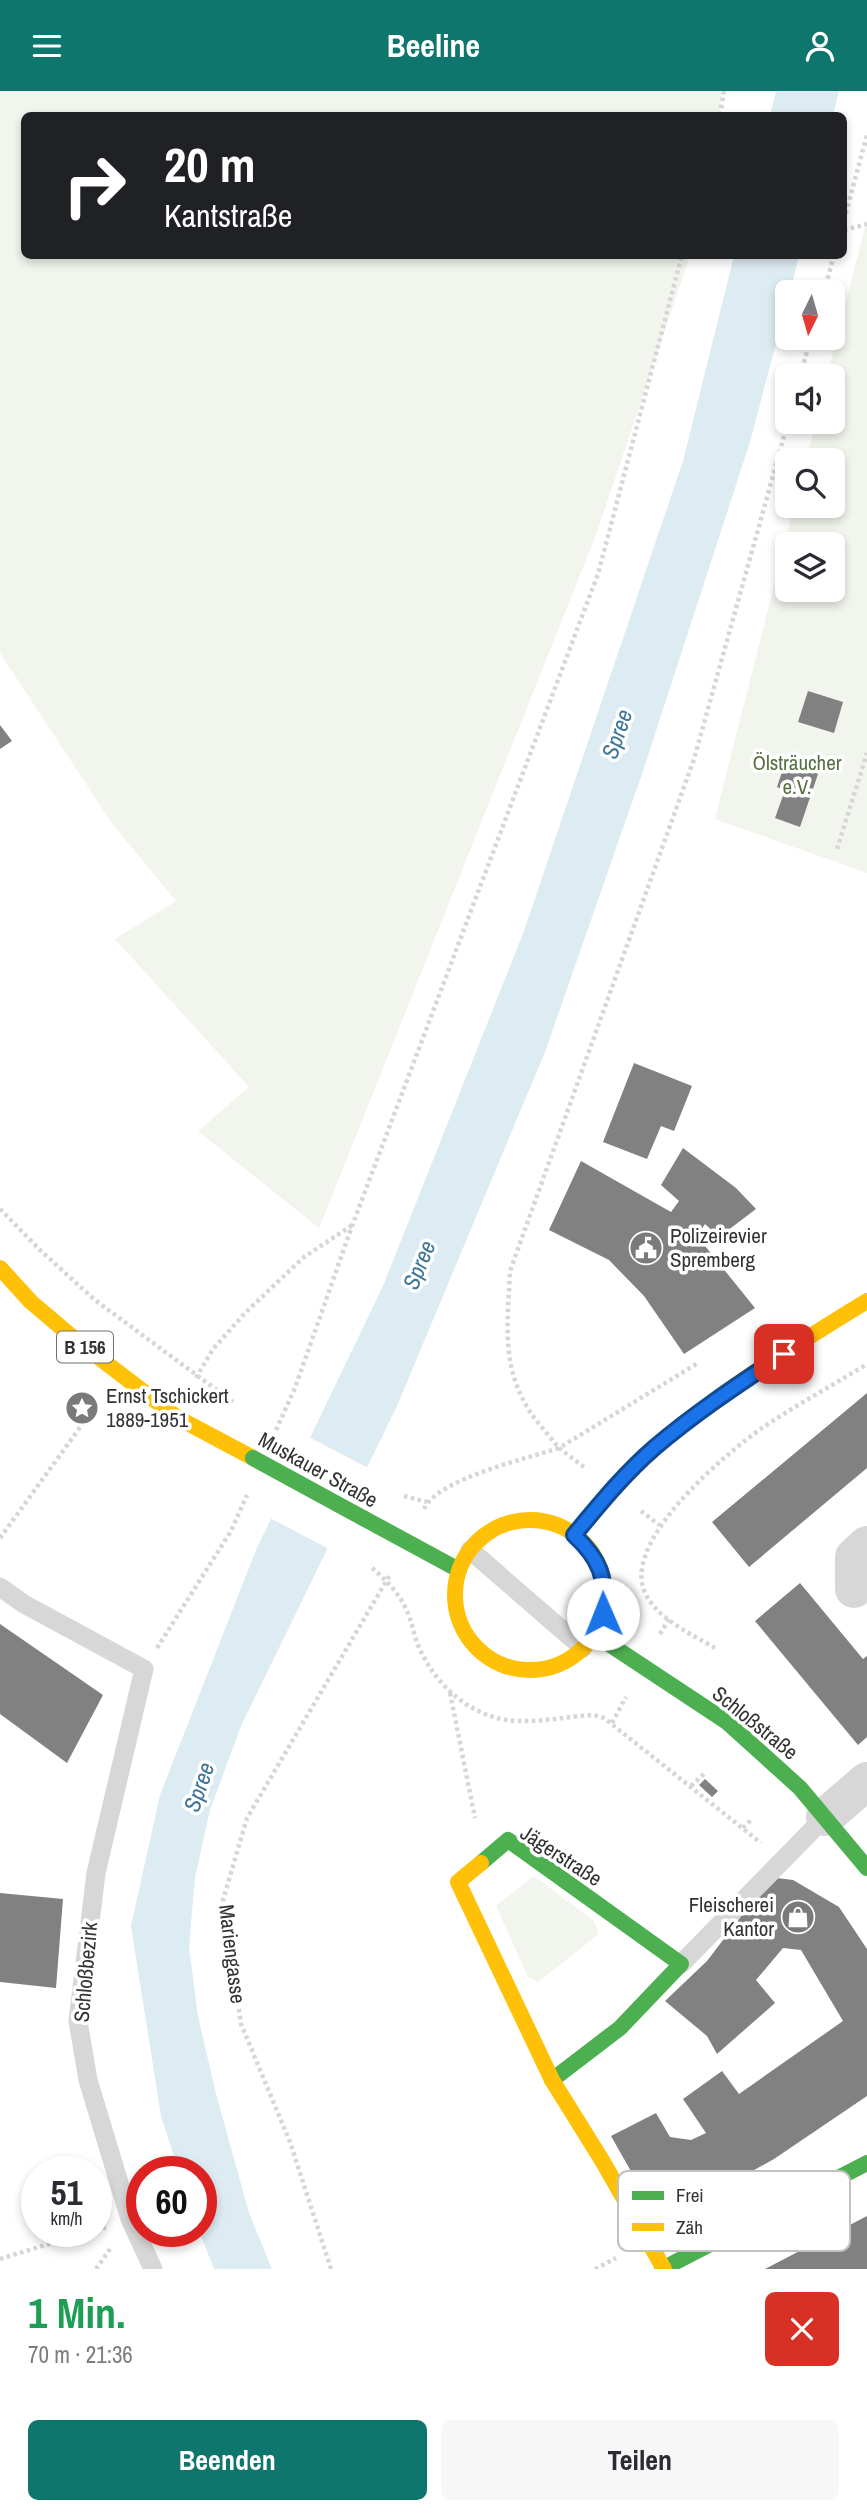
<!DOCTYPE html>
<html lang="de">
<head>
<meta charset="utf-8">
<style>
  :root { --surface:#fff; --page:#f7f7f7; --text:#2b2b33; --muted:#7c7c81; --accent:#0f766e }
  body { margin:0; font-family:"Archivo Narrow",sans-serif; background:var(--page); color:var(--text); height:100vh; display:flex; flex-direction:column; font-size:26px; white-space:nowrap }
  * { box-sizing:border-box; margin:0 }
  p { font-size:23px; color:var(--muted) }
  .icon { flex:none; width:38px; height:38px; fill:none; stroke:currentColor; stroke-width:2; stroke-linecap:round; stroke-linejoin:round }
  .map { position:relative; height:2178px; overflow:hidden }
  .drawer { display:flex; flex-direction:column; background:var(--surface); flex:1 }
  .drawer>* { flex:none }
  .top-card { position:absolute; left:21px; top:21px; width:826px; height:147px; border-radius:10px; box-shadow:0 4px 10px #0003; background:#202124; color:#fff; overflow:hidden }
  .needle { width:46px; rotate:185deg }
  .tools { position:absolute; left:775px; top:189px; display:grid; gap:14px }
  .tools a { display:grid; place-items:center; width:70px; height:70px; border-radius:10px; background:var(--surface); box-shadow:0 4px 10px #0003; font-size:35px }
  .speed { position:absolute; left:21px; top:2065px; display:flex; gap:14px; font-size:35px; font-weight:700; text-align:center }
  .speed>* { display:grid; place-content:center; width:91px; height:91px; border-radius:50%; background:var(--surface); box-shadow:0 4px 10px #0003; line-height:1 }
  .speed small { font-size:18px; font-weight:400 }
  .speed .limit { border:10px solid #d22; background:#fff; color:#111 }
  .pin { position:absolute; display:grid; place-items:center; width:60px; height:60px; color:#fff; margin:-30px; border-radius:14px; box-shadow:0 4px 10px #0006 }
  .me { position:absolute; width:77px; margin:-38px; rotate:359deg; stroke-linejoin:round; filter:drop-shadow(0 0 5px #0008) }
  .turn { display:flex; align-items:center; gap:24px; height:147px; padding:0 28px; font-size:32px }
  .turn .icon { width:91px; height:91px; stroke-width:2.5 }
  .turn b { display:block; font-size:49px; line-height:60px }
  .round { display:grid; place-items:center; flex:none; width:74px; height:74px; border-radius:10px; background:var(--page) }
  .headline { display:flex; align-items:center; justify-content:space-between; height:119px; padding:0 28px }
  h1 { font-size:42px; font-weight:700; line-height:52px; color:#1e9e55 }
  .primary-button { display:flex; gap:14px; margin-top:auto; padding:14px 28px }
  .primary-button a { flex:1; height:80px; border-radius:10px; background:var(--accent); color:#fff; font-size:28px; font-weight:700; line-height:80px; text-align:center }
  .primary-button a+a { background:var(--page); color:var(--text) }
  header { display:flex; justify-content:space-between; align-items:center; height:91px; padding:0 28px; background:var(--accent); color:#fff; font-size:32px; font-weight:700 }
  .map>svg:first-child { display:block }
</style>
</head>
<body>
<header><svg class="icon" aria-label="menu" viewBox="0 0 24 24"><path d="M4 6h16M4 12h16M4 18h16"/></svg>Beeline<svg class="icon" aria-label="person" viewBox="0 0 24 24"><circle cx="12" cy="8" r="4"/><path d="M4 21q1-7 8-7t8 7"/></svg></header>
<div class="map">
<svg width="867" height="2178" viewBox="0 0 867 2178">
  <rect width="100%" height="100%" fill="#fff"/>
  <path fill="#f1f5ed" fill-rule="evenodd" d="M 0,0 L 722,0 L 719,24 L 24,24 L 24,164 L 690,165 L 596,444 L 319,1137 L 198,1040 L 249,996 L 115,848 L 176,810 L 113,734 L 0,562 Z
    M 867,129 L 867,782 L 715,728 L 794,415 L 833,415 L 833,369 L 806,369 L 816,331 L 833,331 L 833,285 L 827,285 ZM 788,453 L 833,453 L 833,499 L 788,499 Z
    M 534,1785 L 594,1830 L 599,1843 L 538,1891 L 528,1886 L 496,1815 Z"/>
  <path fill="#ddebf3" d="M 776,0 L 839,0 L 833,24 L 770,24 Z
    M 734,165 L 799,165 L 790,201 L 788,201 L 787,211 L 750,351 L 643,680 L 545,961 L 397,1315 L 241,1635 L 210,1719 L 195,1787 L 189,1856 L 198,1925 L 215,1999 L 249,2122 L 272,2178 L 214,2178 L 199,2140 L 201,2140 L 201,2081 L 179,2081 L 161,2025 L 131,1835 L 160,1704 L 256,1459 L 383,1195 L 524,840 L 683,370 Z"/>
  <path fill="#fff" d="M 307,1345 L 370,1378 L 331,1459 L 268,1426 Z"/>
  <path fill="#818181" d="M 808,600 L 843,611 L 834,642 L 798,631 Z
    M 0,634 L 12,650 L 0,658 Z
    M 786,669 L 819,680 L 800,736 L 775,727 L 785,699 L 777,696 Z
    M 634,972 L 692,995 L 674,1040 L 661,1035 L 647,1068 L 603,1051 Z
    M 683,1057 L 736,1097 L 756,1118 L 719,1146 L 705,1133 L 697,1145 L 755,1217 L 684,1263 L 644,1205 L 609,1169 L 549,1139 L 581,1070 L 671,1121 L 679,1110 L 661,1094 Z
    M 867,1302 L 867,1377 L 749,1476 L 712,1431 Z
    M 800,1492 L 863,1568 L 867,1565 L 867,1646 L 858,1654 L 755,1530 Z
    M 0,1533 L 103,1604 L 67,1672 L 0,1623 Z
    M 705,1688 L 718,1700 L 712,1706 L 699,1694 Z
    M 777,1787 L 793,1789 L 839,1816 L 867,1858 L 867,2005 L 774,2068 L 720,2098 L 681,2116 L 663,2115 L 650,2110 L 641,2098 L 611,2045 L 656,2022 L 670,2046 L 691,2049 L 706,2042 L 683,2008 L 722,1980 L 739,2003 L 843,1930 L 801,1859 L 783,1857 L 756,1889 L 775,1912 L 717,1963 L 707,1945 L 665,1910 L 707,1870 L 765,1794 Z
    M 0,1802 L 63,1808 L 56,1897 L 0,1891 Z
    M 867,2125 L 867,2178 L 765,2178 Z"/>
  <g fill="none" stroke-linecap="round" stroke-linejoin="round">
    <path stroke="#d6d6d6" stroke-width="4.5" stroke-dasharray="3.5 3.5" stroke-linecap="butt" d="M 720,24 L 724,0
      M 844,129 L 867,44
      M 844,139 L 867,133
      M 824,201 L 834,164
      M 800,285 L 811,247
      M 837,758 L 867,662
      M 0,1118 L 41,1160 L 95,1209 L 233,1311
      M 196,1287 L 213,1258 L 246,1221 L 304,1166 L 351,1135
      M 276,1339 L 295,1297 L 352,1135 L 598,483 L 682,164
      M 584,1376 L 559,1357 L 698,1272
      M 404,1405 L 427,1411
      M 424,1418 C 439,1387 526,1368 559,1357 C 548,1343 534,1329 526,1314 C 501,1270 508,1229 510,1180 L 694,668 L 788,331
      M 641,1420 L 659,1434
      M 0,1447 L 97,1313
      M 372,1477 C 388,1490 404,1508 410,1528 C 413,1536 414,1545 418,1554 C 435,1595 473,1629 519,1630 C 544,1631 569,1625 594,1624 L 604,1627 L 761,1752
      M 660,1543 L 669,1528
      M 157,1557 L 231,1440 L 247,1404
      M 715,1557 C 690,1542 652,1526 643,1496 C 628,1445 725,1363 762,1337 C 796,1314 832,1295 867,1273
      M 450,1602 L 475,1727
      M 612,1632 L 626,1606
      M 691,1695 L 705,1682
      M 743,1737 L 751,1729
      M 96,2139 L 106,2136
      M 0,2168 L 91,2140
      M 96,2178 L 112,2155
      M 331,2178 L 290,2051 L 241,1933 L 223,1809 L 247,1727 L 391,1482
      M 595,2178 L 616,2167"/>
    <path stroke="#d7d7d7" stroke-width="19" d="M 470,1459 L 583,1557
      M 0,1496 L 24,1513 L 144,1578 L 96,1782 L 78,1930 L 88,1989 L 130,2128 L 153,2178
      M 681,1873 L 825,1726"/>
    <path stroke="#d7d7d7" stroke-width="38" d="M 854,1498 L 854,1466 L 867,1454
      M 825,1726 L 867,1690"/>
    <path stroke="#4caf50" stroke-width="16" d="M 363,1427 L 459,1479
      M 594,1543 L 727,1631 L 800,1697 L 867,1777
      M 481,1772 L 508,1749 L 681,1873 L 620,1937 L 552,1989
      M 662,2178 L 867,2072"/>
    <path stroke="#ffc107" stroke-width="16" d="M 0,1177 L 31,1211 L 76,1249 L 178,1327 L 253,1367
      M455 1504a75 75 0 1 1 150 0a75 75 0 1 1-150 0Z
      M 574,1444 C 596,1418 618,1392 643,1368 C 710,1306 789,1258 867,1210
      M 481,1772 L 458,1791 L 552,1989 L 603,2071 L 664,2178"/>
    <path stroke="#4caf50" stroke-width="16" d="M 253,1367 L 363,1427"/>
  </g>
  <g fill="none" stroke-linecap="round" stroke-linejoin="round">
    <defs>
      <path id="route" d="M 603,1523 C 607,1487 600,1468 574,1444 C 599,1414 624,1383 654,1357 C 695,1322 739,1293 784,1263"/>
    </defs>
    <use href="#route" stroke="#114b97" stroke-width="18"/>
    <use href="#route" stroke="#1a73e8" stroke-width="12"/>
  </g>
  <defs>
    <symbol id="civic-disc" viewBox="-11 -11 22 22"><circle r="9.5" fill="#7a7a7a" stroke="#fff"/><path d="M-.6-6.5H3V-4.5H.6V-3L4-1V1h2V6H-6V1h2V-1L-.6-3ZM-1.2 2.5V6h2.4V2.5Z" fill="#fff"/></symbol>
    <symbol id="sight-disc" viewBox="-11 -11 22 22"><circle r="9.5" fill="#7a7a7a" stroke="#fff"/><path d="M0-6L1.8-2.2L6-1.7L2.9 1.2L3.7 5.4L0 3.3L-3.7 5.4L-2.9 1.2L-6-1.7L-1.8-2.2Z" fill="#fff"/></symbol>
    <symbol id="shop-disc" viewBox="-11 -11 22 22"><circle r="9.5" fill="#7a7a7a" stroke="#fff"/><path d="M-5-2.5h2.3a2.7 3.5 0 0 1 5.4 0H5L5.5 6h-11ZM-1.5-2.5h3a1.5 2.3 0 0 0-3 0Z" fill="#fff"/></symbol>
  </defs>
  <g fill-rule="evenodd">
    <use href="#civic-disc" x="627" y="1138" width="38" height="38"/>
    <use href="#sight-disc" x="63" y="1298" width="38" height="38"/>
    <use href="#shop-disc" x="779" y="1807" width="38" height="38"/>
  </g>
  <g text-anchor="middle" stroke-width="7" stroke-linejoin="round" paint-order="stroke">
    <rect fill="#fff" stroke="#707070" stroke-width="2" x="57" y="1240.5" width="56" height="31" rx="5"/>
    <g font-size="19" font-weight="bold" fill="#333">
      <text x="85" y="1263">B 156</text>
    </g>
    <g font-size="21" fill="#56703f" stroke="#fff">
      <text x="797" y="679">Ölsträucher<tspan x="797" dy="24">e.V.</tspan></text>
    </g>
    <g font-size="21" fill="#333" stroke="#fff" text-anchor="start">
      <text x="670" y="1152">Polizeirevier<tspan x="670" dy="24">Spremberg</tspan></text>
      <text x="106" y="1312">Ernst Tschickert<tspan x="106" dy="24">1889-1951</tspan></text>
      <text x="774" y="1821" text-anchor="end">Fleischerei<tspan x="774" dy="24">Kantor</tspan></text>
    </g>
    <g font-size="21" fill="#333" stroke="#fff">
      <text transform="translate(318 1379) rotate(29)" y="7">Muskauer Straße</text>
      <text transform="translate(755 1632) rotate(39)" y="7">Schloßstraße</text>
      <text transform="translate(561 1765) rotate(33)" y="7">Jägerstraße</text>
      <text transform="translate(232 1863) rotate(83)" y="7">Mariengasse</text>
      <text transform="translate(86 1881) rotate(-85)" y="7">Schloßbezirk</text>
    </g>
    <g font-size="23" font-style="italic" fill="#3f7597" stroke="#fff">
      <text transform="translate(617 643) rotate(-71)" y="8">Spree</text>
      <text transform="translate(419 1174) rotate(-68)" y="8">Spree</text>
      <text transform="translate(199 1696) rotate(-71)" y="8">Spree</text>
    </g>
  </g>
  <rect x="618" y="2080" width="232" height="80" rx="10" fill="#fff" stroke="#c2c2c2" stroke-width="2"/>
  <rect x="632" y="2100" width="32" height="9" fill="#4caf50"/>
  <rect x="632" y="2132" width="32" height="8" fill="#ffc107"/>
  <g font-size="19" fill="#333">
    <text x="676" y="2111">Frei</text>
    <text x="676" y="2143">Zäh</text>
  </g>
</svg>
<div class="tools">
<a><svg class="needle" viewBox="-14 -14 28 28"><path d="M0-13l5 13h-10z" fill="#e53935"/><path d="M0 13l5-13h-10z" fill="#7c7c81"/></svg></a>
<a><svg class="icon" aria-label="sound" viewBox="0 0 24 24"><path d="M4 9h4l5-4v14l-5-4H4zM17 9q2 3 0 6"/></svg></a>
<a><svg class="icon" aria-label="search" viewBox="0 0 24 24"><circle cx="10" cy="10" r="6"/><path d="M15 15l6 6"/></svg></a>
<a><svg class="icon" aria-label="layers" viewBox="0 0 24 24"><path d="M12 4l9 5-9 5-9-5zM3 14l9 5 9-5"/></svg></a>
</div>
<div class="speed"><div>51<small>km/h</small></div><div class="limit">60</div></div>
<div class="pin" style="left:784px;top:1263px;background:#d93025"><svg class="icon" aria-label="arrive" viewBox="0 0 24 24"><path d="M6 21V4h12l-3 4 3 4H6"/></svg></div>
<svg class="me" style="left:603px;top:1523px" viewBox="-20 -20 40 40"><circle r="19" fill="#fff"/><path d="M0-13L10 11 0 6-10 11z" fill="#1a73e8"/></svg>
<div class="top-card">
<div class="turn"><svg class="icon" aria-label="right" viewBox="0 0 24 24"><path d="M7 20v-9h11M14 6l5 5-5 5"/></svg><div><b>20 m</b>Kantstraße</div></div>
</div>
</div>
<section class="drawer">
<div class="headline"><div><h1>1 Min.</h1><p>70 m · 21:36</p></div><a class="round" style="background:#d93025;color:#fff"><svg class="icon" aria-label="close" viewBox="0 0 24 24"><path d="M6 6l12 12M18 6L6 18"/></svg></a></div>
<div class="primary-button"><a>Beenden</a><a>Teilen</a></div>
</section>
</body>
</html>
